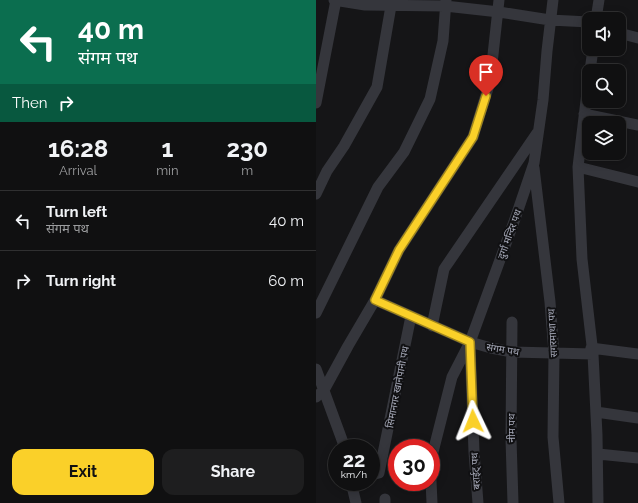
<!DOCTYPE html>
<html lang="en">
<head>
<meta charset="utf-8">
<style>
  :root { --surface:#101011; --page:#1e1e1f; --text:#f1f3f6; --muted:#9c9d9f; --line:#303031; --accent:#fad029 }
  body { margin:0; font-family:Raleway,"Noto Sans Devanagari",sans-serif; background:var(--page); color:var(--text); height:100vh; display:flex; flex-direction:column; font-size:15px; white-space:nowrap }
  * { box-sizing:border-box; margin:0 }
  p { font-size:13px; color:var(--muted) }
  .icon { flex:none; width:22px; height:22px; fill:none; stroke:currentColor; stroke-width:2; stroke-linecap:round; stroke-linejoin:round }
  .map { position:relative; flex:1; overflow:hidden }
  .panel { display:flex; flex-direction:column; background:var(--surface); width:316px }
  .panel>* { flex:none }
  .guide { background:#0b6e4f; color:#fff; overflow:hidden }
  .buttons { position:absolute; left:266px; top:12px; display:grid; gap:8px }
  .buttons a { display:grid; place-items:center; width:44px; height:44px; border-radius:8px; background:var(--surface); box-shadow:0 2px 10px #0003,0 0 0 1px var(--line); font-size:20px }
  .speed { position:absolute; left:12px; top:439px; display:flex; gap:8px; font-size:20px; font-weight:700; text-align:center }
  .speed>* { display:grid; place-content:center; width:52px; height:52px; border-radius:50%; background:var(--surface); box-shadow:0 2px 10px #0003,0 0 0 1px var(--line); line-height:1 }
  .speed small { font-size:10px; font-weight:400 }
  .speed .limit { border:6px solid #d22; background:#fff; color:#111 }
  .pin { position:absolute; display:grid; place-items:center; width:34px; height:34px; color:#fff; margin:-41px -17px; border-radius:50% 50% 50% 0; rotate:-45deg; box-shadow:0 0 4px #0007 }
  .pin .icon { rotate:45deg }
  .me { position:absolute; width:44px; margin:-22px; rotate:358deg; stroke-linejoin:round; filter:drop-shadow(0 0 3px #0008) }
  .turn { display:flex; align-items:center; gap:14px; height:84px; padding:0 12px; font-size:18px }
  .turn .icon { width:52px; height:52px; stroke-width:2.5 }
  .turn b { display:block; font-size:28px; line-height:34px }
  .then { display:flex; align-items:center; height:38px; padding:0 12px; background:#0003; gap:8px; font-size:15px }
  .eta { display:flex; justify-content:space-evenly; align-items:center; height:68px; text-align:center }
  .eta b { font-size:24px; font-weight:700; line-height:28px }
  .cta { display:flex; gap:8px; margin-top:auto; padding:8px 12px }
  .cta a { flex:1; height:46px; border-radius:12px; background:var(--accent); color:#111; font-size:16px; font-weight:700; line-height:46px; text-align:center }
  .cta a+a { background:var(--page); color:var(--text) }
  ul { padding:0; list-style:none }
  li { display:flex; align-items:center; gap:12px; height:60px; padding:0 12px; border-top:1px solid var(--line) }
  li div { flex:1 }
  li b { display:block; font-size:15px }
  li em { font-style:normal }
  main { display:flex; flex:1; min-height:0 }
  .map>svg:first-child { display:block }
</style>
</head>
<body>
<main>
<section class="panel">
<div class="guide">
<div class="turn"><svg class="icon" aria-label="left" viewBox="0 0 24 24"><path d="M17 20v-9H6M10 6l-5 5 5 5"/></svg><div><b>40 m</b>संगम पथ</div></div>
<div class="then">Then<svg class="icon" aria-label="right" viewBox="0 0 24 24"><path d="M7 20v-9h11M14 6l5 5-5 5"/></svg></div>
</div>
<div class="eta">
<div><b>16:28</b><p>Arrival</p></div>
<div><b>1</b><p>min</p></div>
<div><b>230</b><p>m</p></div>
</div>
<ul>
<li><svg class="icon" aria-label="left" viewBox="0 0 24 24"><path d="M17 20v-9H6M10 6l-5 5 5 5"/></svg><div><b>Turn left</b><p>संगम पथ</p></div><em>40 m</em></li>
<li><svg class="icon" aria-label="right" viewBox="0 0 24 24"><path d="M7 20v-9h11M14 6l5 5-5 5"/></svg><div><b>Turn right</b></div><em>60 m</em></li>
</ul>
<div class="cta"><a>Exit</a><a>Share</a></div>
</section>
<div class="map">
<svg width="322" height="503" viewBox="0 0 322 503">
  <rect width="100%" height="100%" fill="#151517"/>
  <g fill="none" stroke-linecap="round" stroke-linejoin="round">
    <path stroke="#35363c" stroke-width="11" d="M 18,0 L 49,5 L 129,6 L 183,12 L 234,20 L 273,22
      M 280,19 L 283,0
      M 303,33 L 322,38
      M 274,71 L 277,49
      M 273,76 L 262,167 L 266,259 L 277,354 L 281,435 L 282,503
      M 0,103 L 20,0
      M 268,114 L 322,125
      M 262,167 L 322,182
      M 218,168 L 234,302 L 238,353 L 237,437 L 243,503
      M 0,194 L 11,171 L 28,146 L 61,87 L 76,0
      M 59,300 L 154,342 L 175,348 L 196,352 L 277,354
      M 0,313 L 62,187 L 88,152 L 114,99 L 127,41 L 130,0
      M 196,322 L 195,439 L 197,503
      M 116,326 L 128,269 L 221,133
      M 154,344 L 158,452 L 162,503
      M 275,348 L 322,354
      M 0,369 L 29,448
      M 0,397 L 8,390 L 32,346 L 59,300 L 83,250 L 157,137 L 174,82 L 183,0
      M 280,412 L 322,418
      M 282,454 L 322,458
      M 115,460 L 136,377 L 154,342 L 200,216 L 218,163 L 227,100 L 231,51 L 237,0
      M 55,475 L 63,473 L 95,316
      M 115,481 L 116,503
      M 35,482 L 40,503
      M 69,499 L 69,503"/>
  </g>
  <g fill="none" stroke-linecap="round" stroke-linejoin="round">
    <defs>
      <path id="route" d="M 157,421 L 154,342 L 59,300 L 83,250 L 157,137 L 170,96"/>
    </defs>
    <use href="#route" stroke="#a2871b" stroke-width="10"/>
    <use href="#route" stroke="#fad029" stroke-width="7"/>
  </g>
  <g text-anchor="middle" stroke-width="4" stroke-linejoin="round" paint-order="stroke">
    <g font-size="10" fill="#a6a9b8" stroke="#101012">
      <text transform="translate(193 234) rotate(-70)" y="4">दुर्गा मन्दिर पथ</text>
      <text transform="translate(236 333) rotate(-93)" y="4">सगरमाथा पथ</text>
      <text transform="translate(187 349) rotate(9)" y="4">संगम पथ</text>
      <text transform="translate(81 387) rotate(-79)" y="4">सिमानगर खानेपानी पथ</text>
      <text transform="translate(195 428) rotate(-90)" y="4">नीम पथ</text>
      <text transform="translate(159 471) rotate(-94)" y="4">बराईट् पथ</text>
    </g>
  </g>
</svg>
<div class="buttons">
<a><svg class="icon" aria-label="sound" viewBox="0 0 24 24"><path d="M4 9h4l5-4v14l-5-4H4zM17 9q2 3 0 6"/></svg></a>
<a><svg class="icon" aria-label="search" viewBox="0 0 24 24"><circle cx="10" cy="10" r="6"/><path d="M15 15l6 6"/></svg></a>
<a><svg class="icon" aria-label="layers" viewBox="0 0 24 24"><path d="M12 4l9 5-9 5-9-5zM3 14l9 5 9-5"/></svg></a>
</div>
<div class="speed"><div>22<small>km/h</small></div><div class="limit">30</div></div>
<div class="pin" style="left:170px;top:96px;background:#d93025"><svg class="icon" aria-label="arrive" viewBox="0 0 24 24"><path d="M6 21V4h12l-3 4 3 4H6"/></svg></div>
<svg class="me" style="left:157px;top:421px" viewBox="-20 -20 40 40"><path d="M0-17L14 15 0 8-14 15z" fill="#fad029" stroke="#fff" stroke-width="4"/></svg>
</div>
</main>
</body>
</html>
